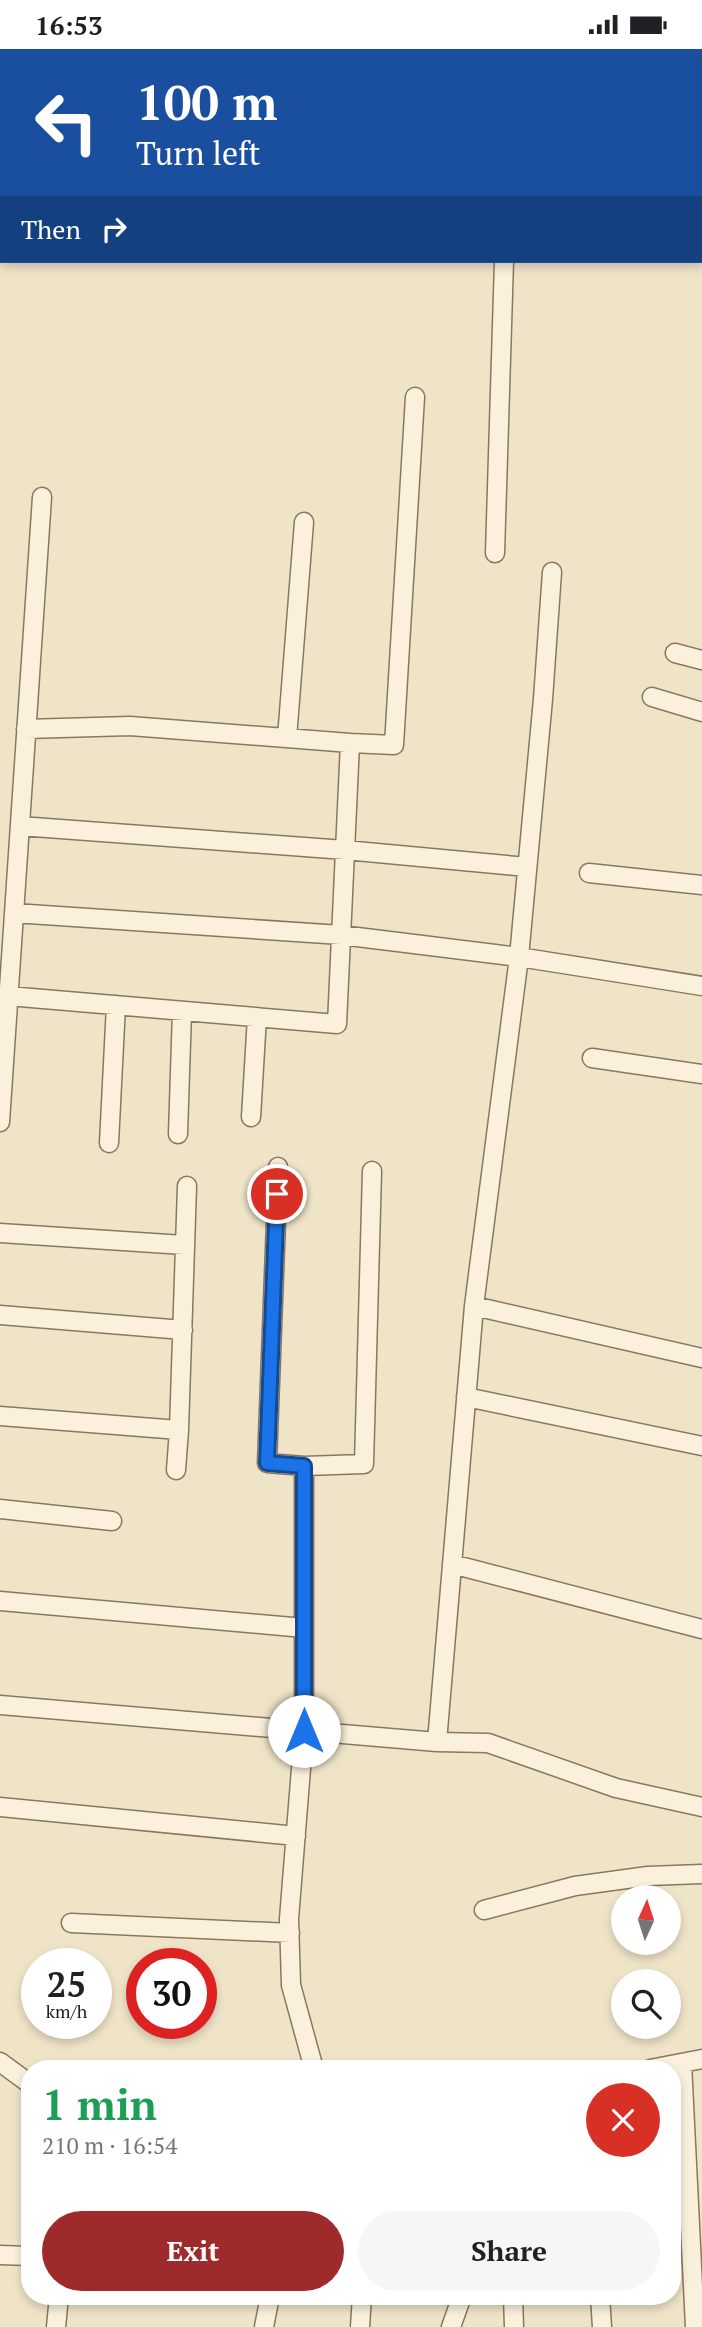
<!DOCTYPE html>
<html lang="en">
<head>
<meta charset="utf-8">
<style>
  :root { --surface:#fff; --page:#f6f6f6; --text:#202124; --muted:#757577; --accent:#9e2a2b }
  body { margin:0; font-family:"PT Serif",serif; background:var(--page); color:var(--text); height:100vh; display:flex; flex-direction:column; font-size:26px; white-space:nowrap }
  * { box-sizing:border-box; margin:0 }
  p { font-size:23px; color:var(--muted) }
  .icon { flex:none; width:38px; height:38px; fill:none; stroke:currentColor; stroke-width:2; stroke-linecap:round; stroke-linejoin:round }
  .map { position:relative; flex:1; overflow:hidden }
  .drawer { position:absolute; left:21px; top:2011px; width:660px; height:245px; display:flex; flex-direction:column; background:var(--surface); border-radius:28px; box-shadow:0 4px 10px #0003 }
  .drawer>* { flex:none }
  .hud { position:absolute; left:0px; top:0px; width:704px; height:214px; box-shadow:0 4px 10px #0003; background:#1a4fa0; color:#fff; overflow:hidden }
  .needle { width:46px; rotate:3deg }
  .buttons { position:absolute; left:611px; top:1836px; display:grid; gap:14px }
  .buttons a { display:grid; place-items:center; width:70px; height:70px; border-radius:50%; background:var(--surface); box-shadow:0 4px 10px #0003; font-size:35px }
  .speed { position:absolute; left:21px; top:1899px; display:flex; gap:14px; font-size:35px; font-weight:700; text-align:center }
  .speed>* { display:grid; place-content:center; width:91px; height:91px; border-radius:50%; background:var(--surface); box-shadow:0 4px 10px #0003; line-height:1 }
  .speed small { font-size:18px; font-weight:400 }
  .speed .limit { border:10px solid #d22; background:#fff; color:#111 }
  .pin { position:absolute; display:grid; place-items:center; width:60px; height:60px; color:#fff; margin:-30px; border:4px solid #fff; border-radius:50%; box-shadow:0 2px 7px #0007 }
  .me { position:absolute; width:77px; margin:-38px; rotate:0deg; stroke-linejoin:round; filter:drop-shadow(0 0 5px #0008) }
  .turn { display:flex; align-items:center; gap:24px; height:147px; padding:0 21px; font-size:32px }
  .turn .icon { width:91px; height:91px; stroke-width:2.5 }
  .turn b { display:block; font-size:49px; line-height:60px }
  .then { display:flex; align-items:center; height:66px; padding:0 21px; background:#0003; gap:14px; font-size:26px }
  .round { display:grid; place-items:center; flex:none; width:74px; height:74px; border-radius:37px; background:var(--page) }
  .overview { display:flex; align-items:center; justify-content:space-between; height:119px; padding:0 21px }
  h1 { font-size:42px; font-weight:800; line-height:52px; color:#1e9e55 }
  .button { display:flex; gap:14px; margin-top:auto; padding:14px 21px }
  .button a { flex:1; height:80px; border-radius:42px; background:var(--accent); color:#fff; font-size:28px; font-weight:800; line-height:80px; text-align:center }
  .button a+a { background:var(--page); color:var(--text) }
  .status { display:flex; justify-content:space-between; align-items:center; height:49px; padding:0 35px; background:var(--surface); direction:ltr }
  .status svg { height:19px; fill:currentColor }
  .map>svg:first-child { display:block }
</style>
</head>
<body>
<div class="status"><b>16:53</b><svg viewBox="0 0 49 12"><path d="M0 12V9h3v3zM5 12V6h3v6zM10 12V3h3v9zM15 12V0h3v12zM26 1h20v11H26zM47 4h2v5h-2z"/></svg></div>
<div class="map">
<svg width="702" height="2278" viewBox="0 0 702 2278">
  <rect width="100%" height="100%" fill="#f0e4c8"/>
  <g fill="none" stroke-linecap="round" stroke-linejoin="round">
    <path stroke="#6f938a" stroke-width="5" d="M 103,2 L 104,0
      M 0,150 L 2,148"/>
    <defs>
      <path id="street" d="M 495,504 L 504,212
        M 675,604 L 702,611
        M 652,648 L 702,663
        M 287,689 L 304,473
        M 350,694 L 394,696 L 415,348
        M 20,777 L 345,801 L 527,818
        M 589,824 L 702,836
        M 14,864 L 341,886 L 519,908 L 543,650 L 552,523
        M 8,947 L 337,975 L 350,694 L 130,677 L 26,680
        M 592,1009 L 702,1025
        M 251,1068 L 257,968
        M 0,1073 L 42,448
        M 178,1085 L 182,962
        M 109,1094 L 116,956
        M 278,1118 L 267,1414 L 304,1417
        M 0,1184 L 184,1196
        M 474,1257 L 702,1309
        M 0,1266 L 183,1281
        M 466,1348 L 702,1397
        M 0,1367 L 179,1381
        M 176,1421 L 179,1381 L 187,1137
        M 0,1460 L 112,1472
        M 452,1515 L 702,1580
        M 0,1552 L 304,1579
        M 0,1656 L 437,1693 L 474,1257 L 519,908 L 702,937
        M 437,1693 L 488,1694 L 616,1739 L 702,1758
        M 0,1758 L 296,1787
        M 484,1861 L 575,1837 L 648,1827 L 702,1825
        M 71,1874 L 290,1884
        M 0,2013 L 30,2035
        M 682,2014 L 695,2278
        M 314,2020 L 291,1936 L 289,1870 L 304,1682 L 304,1417 L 364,1415 L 372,1122
        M 650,2020 L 702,2010
        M 0,2206 L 30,2207
        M 513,2247 L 514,2278
        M 600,2247 L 602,2278
        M 56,2278 L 59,2247
        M 264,2278 L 270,2247
        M 360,2278 L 362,2247
        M 451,2278 L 462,2247"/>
    </defs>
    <use href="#street" stroke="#8d765c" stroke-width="21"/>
    <use href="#street" stroke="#faf1dc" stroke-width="18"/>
  </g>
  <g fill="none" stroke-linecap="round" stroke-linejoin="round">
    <defs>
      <path id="route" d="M 277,1145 L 267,1414 L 304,1417 L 304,1682"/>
    </defs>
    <use href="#route" stroke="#114b97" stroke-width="18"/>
    <use href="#route" stroke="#1a73e8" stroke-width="12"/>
  </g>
</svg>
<div class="buttons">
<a><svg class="needle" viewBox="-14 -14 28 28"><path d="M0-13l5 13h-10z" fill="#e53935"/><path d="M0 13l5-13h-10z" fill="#757577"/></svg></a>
<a><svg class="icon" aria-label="search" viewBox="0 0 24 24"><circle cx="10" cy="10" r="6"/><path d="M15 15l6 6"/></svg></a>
</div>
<div class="speed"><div>25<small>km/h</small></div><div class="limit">30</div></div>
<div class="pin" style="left:277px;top:1145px;background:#d93025"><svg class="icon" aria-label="arrive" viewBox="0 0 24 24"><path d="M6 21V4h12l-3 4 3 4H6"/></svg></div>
<svg class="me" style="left:304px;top:1682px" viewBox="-20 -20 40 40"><circle r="19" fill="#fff"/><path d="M0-13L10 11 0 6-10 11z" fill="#1a73e8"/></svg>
<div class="hud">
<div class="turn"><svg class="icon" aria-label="left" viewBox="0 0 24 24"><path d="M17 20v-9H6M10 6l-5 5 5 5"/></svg><div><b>100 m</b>Turn left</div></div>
<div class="then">Then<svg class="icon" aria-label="right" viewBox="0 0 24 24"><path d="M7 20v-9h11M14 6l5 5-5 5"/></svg></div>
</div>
<section class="drawer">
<div class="overview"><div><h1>1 min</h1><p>210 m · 16:54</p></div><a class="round" style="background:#d93025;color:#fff"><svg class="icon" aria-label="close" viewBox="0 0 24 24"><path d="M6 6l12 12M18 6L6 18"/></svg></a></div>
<div class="button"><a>Exit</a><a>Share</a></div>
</section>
</div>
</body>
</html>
